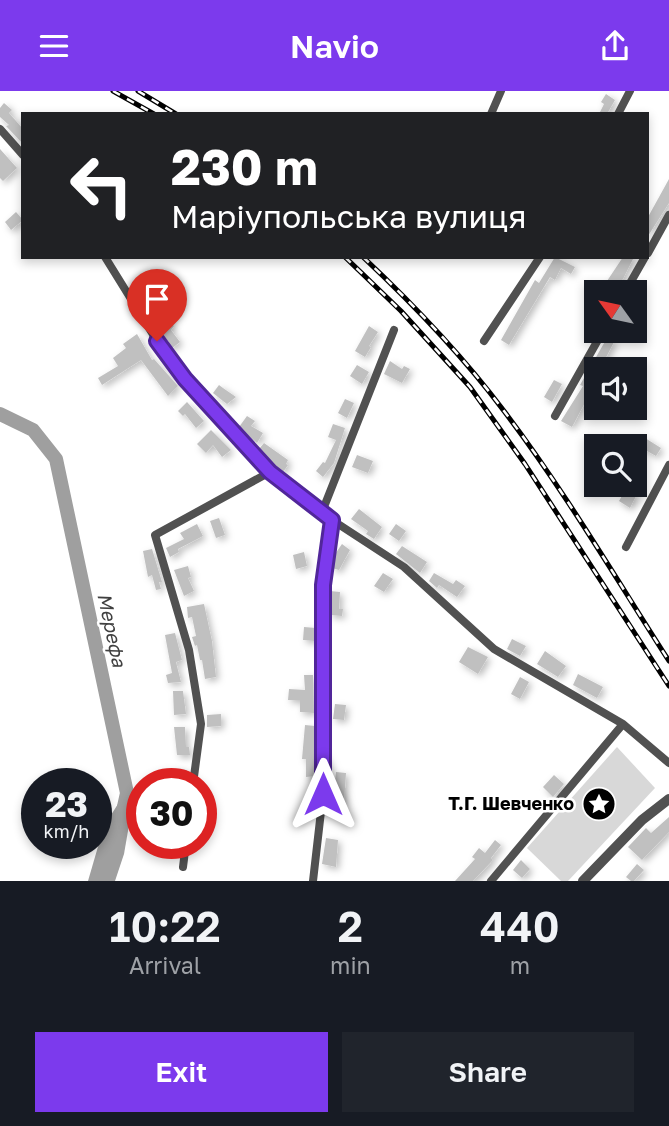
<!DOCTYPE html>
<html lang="en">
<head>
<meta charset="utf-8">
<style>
  :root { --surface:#171b24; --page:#20242c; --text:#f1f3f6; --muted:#9ea1a6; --accent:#7c3aed }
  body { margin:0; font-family:"Golos Text",sans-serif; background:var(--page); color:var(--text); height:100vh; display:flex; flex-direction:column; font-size:26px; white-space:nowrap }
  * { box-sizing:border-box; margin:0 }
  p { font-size:23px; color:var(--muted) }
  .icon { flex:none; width:38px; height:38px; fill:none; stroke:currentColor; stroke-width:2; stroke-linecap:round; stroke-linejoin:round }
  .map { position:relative; height:790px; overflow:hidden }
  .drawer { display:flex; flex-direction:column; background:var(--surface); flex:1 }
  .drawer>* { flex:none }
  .hud { position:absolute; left:21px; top:21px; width:628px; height:147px; border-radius:0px; box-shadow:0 4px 10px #0003; background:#202124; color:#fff; overflow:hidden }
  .needle { width:46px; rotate:303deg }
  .fabs { position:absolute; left:584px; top:189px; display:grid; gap:14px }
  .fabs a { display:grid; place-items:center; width:63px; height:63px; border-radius:0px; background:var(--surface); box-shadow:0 4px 10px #0003; font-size:35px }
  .speed { position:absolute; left:21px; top:677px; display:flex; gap:14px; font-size:35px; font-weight:700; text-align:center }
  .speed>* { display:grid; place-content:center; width:91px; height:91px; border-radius:50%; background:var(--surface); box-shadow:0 4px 10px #0003; line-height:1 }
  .speed small { font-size:18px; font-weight:400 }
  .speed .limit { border:10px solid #d22; background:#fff; color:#111 }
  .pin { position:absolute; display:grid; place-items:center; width:60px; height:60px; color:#fff; margin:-72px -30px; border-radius:50% 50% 50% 0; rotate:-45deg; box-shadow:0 0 7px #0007 }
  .pin .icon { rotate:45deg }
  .me { position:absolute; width:77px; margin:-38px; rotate:0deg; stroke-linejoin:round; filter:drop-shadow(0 0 5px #0008) }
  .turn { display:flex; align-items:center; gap:24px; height:147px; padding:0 35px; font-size:32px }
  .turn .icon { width:91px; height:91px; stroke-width:2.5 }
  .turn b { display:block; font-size:49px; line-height:60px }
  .eta { display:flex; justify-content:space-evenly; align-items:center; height:119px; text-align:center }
  .eta b { font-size:42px; font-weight:600; line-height:49px }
  .button { display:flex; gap:14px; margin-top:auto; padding:14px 35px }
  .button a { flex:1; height:80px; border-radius:0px; background:var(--accent); color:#fff; font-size:28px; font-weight:600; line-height:80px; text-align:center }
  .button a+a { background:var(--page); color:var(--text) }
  header { display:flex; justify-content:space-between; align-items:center; height:91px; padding:0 35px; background:var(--accent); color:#fff; font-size:32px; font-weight:600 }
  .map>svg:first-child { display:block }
</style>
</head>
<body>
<header><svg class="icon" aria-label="menu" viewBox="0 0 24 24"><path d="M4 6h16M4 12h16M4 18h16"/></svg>Navio<svg class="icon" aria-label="share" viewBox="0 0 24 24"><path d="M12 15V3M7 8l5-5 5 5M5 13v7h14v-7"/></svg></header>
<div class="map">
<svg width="669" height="790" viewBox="0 0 669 790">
  <defs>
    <filter id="shadow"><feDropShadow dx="3" dy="3" stdDeviation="3.5" flood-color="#0004"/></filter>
  </defs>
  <rect width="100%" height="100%" fill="#fff"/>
  <path fill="#d8d8d8" d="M 617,656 L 655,697 L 568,790 L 561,790 L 527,757 Z"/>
  <path fill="#9f9f9f" d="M 133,711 L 124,763 L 115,790 L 88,790 L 104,735 L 118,713 Z"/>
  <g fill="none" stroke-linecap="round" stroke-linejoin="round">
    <path stroke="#9f9f9f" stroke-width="14" d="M 0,323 L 33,339 L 56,368 L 127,702 L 121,729"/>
  </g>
  <path fill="#c0c0c0" filter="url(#shadow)" d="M 606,3 L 615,9 L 607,23 L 599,23 L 604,13 L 601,11 Z
    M 4,12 L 12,19 L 9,22 L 23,38 L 23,53 L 6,35 L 9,34 L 0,26 L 0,17 Z
    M 0,58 L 17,77 L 3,90 L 0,87 Z
    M 669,88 L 669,112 L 648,145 L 648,126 Z
    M 16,121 L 23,129 L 11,139 L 5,131 Z
    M 555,166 L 575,176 L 571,183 L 561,177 L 555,189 L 550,186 L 509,254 L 501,249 L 535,189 L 539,192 Z
    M 623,166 L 634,166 L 623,188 L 614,201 L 612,201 L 603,196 Z
    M 168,229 L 174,235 L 171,239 L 180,251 L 171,258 L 167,253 L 169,251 L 158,239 Z
    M 369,235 L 378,241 L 369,255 L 371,256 L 365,266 L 355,260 Z
    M 137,243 L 152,269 L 154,268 L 178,295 L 168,305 L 141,269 L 102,294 L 98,287 L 118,275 L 113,267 L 126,257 L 123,253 Z
    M 607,247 L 614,251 L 600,278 L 597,278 L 597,289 L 572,336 L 561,330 L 583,295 L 580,294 Z
    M 390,270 L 402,278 L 404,275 L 410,278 L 402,292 L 384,283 Z
    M 357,274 L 369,281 L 362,293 L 350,285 Z
    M 554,289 L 562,293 L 552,311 L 544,306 Z
    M 219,294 L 223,297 L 236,306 L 227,313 L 223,310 L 213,302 Z
    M 345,308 L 354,312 L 347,327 L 338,322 Z
    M 187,311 L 204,330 L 196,337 L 185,323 L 183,325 L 178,320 Z
    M 247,325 L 255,330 L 251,335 L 263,342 L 257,352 L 239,336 Z
    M 333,333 L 345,337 L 334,372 L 323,386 L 316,380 L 323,371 L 325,372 L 336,349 L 328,346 Z
    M 211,339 L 231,359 L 222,366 L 213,354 L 206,362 L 197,353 Z
    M 645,347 L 661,357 L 656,365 L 640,356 Z
    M 264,352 L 288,369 L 286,373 L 288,374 L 283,381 L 273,374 L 259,358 Z
    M 357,364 L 373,370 L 368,382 L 352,376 Z
    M 626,398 L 636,405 L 630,417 L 619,410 Z
    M 359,418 L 382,436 L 374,448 L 366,443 L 368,440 L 351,428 Z
    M 219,427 L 225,444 L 216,447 L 210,430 Z
    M 197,433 L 203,445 L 178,458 L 179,461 L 170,466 L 166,457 L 184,448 L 180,442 Z
    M 396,433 L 406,440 L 399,450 L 389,443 Z
    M 342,453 L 350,459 L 339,479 L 332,477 L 333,466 Z
    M 402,455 L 427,471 L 420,482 L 396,463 Z
    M 152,458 L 162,491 L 159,491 L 161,498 L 156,499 L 152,484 L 148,486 L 143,460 Z
    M 304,461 L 307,475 L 296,478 L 293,464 Z
    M 188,475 L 191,486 L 188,487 L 194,500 L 184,505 L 174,479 Z
    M 383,482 L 393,488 L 384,501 L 374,495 Z
    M 434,482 L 453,493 L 456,489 L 465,495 L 457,506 L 439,494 L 437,497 L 429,490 Z
    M 330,500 L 340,501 L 339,518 L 343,518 L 342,525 L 330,524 Z
    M 204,513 L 212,550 L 216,586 L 205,588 L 202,569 L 200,569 L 197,554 L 195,555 L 192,546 L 196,545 L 192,526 L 188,527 L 187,516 Z
    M 304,536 L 316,537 L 315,550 L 303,549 Z
    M 175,542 L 182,569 L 176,571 L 181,591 L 168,592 L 166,584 L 172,582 L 165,544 Z
    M 512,548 L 526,555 L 520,565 L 507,558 Z
    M 468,556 L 488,566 L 478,583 L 459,571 Z
    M 545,560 L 566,575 L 558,586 L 537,573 Z
    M 578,583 L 603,596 L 597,607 L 573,594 Z
    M 304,584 L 313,584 L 314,622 L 300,621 L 300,609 L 288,609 L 289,598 L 305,599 Z
    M 520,586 L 529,591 L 520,608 L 511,603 Z
    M 173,600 L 183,600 L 186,623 L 174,624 Z
    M 335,613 L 346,614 L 344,629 L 333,628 Z
    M 221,623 L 221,635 L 207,636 L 207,624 Z
    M 305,634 L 315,635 L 316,685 L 306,686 L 306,668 L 302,668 Z
    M 174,636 L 185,636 L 186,656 L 189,656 L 190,664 L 177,664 Z
    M 173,678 L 187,679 L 186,691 L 172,690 Z
    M 336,681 L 346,682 L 344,712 L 333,710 Z
    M 554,684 L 564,693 L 553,706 L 543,696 Z
    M 669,726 L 669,741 L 642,769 L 628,756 L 646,737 L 651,742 Z
    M 326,747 L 338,749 L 336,776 L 322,773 Z
    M 495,749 L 501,754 L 491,767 L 493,769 L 473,790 L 455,790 L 475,768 L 472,766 L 479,757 L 485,762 Z
    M 521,769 L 530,778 L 522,787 L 513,779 Z
    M 637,773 L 644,779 L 634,790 L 631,790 L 626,786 Z"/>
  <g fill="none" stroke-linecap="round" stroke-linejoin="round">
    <path stroke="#515151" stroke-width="8" d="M 491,23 L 501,0
      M 618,23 L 630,0
      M 0,38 L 23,64
      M 648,162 L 669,124
      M 105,166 L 157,250 L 185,288 L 227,332 L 270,381 L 332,429 L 404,476 L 494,558 L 623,633 L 669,672
      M 625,201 L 645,166
      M 484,250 L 540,166
      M 555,325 L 603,240
      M 322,421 L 394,239
      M 626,456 L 669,374
      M 193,693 L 201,633 L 189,559 L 155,444 L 270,381
      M 183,776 L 186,752
      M 313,790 L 323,703 L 323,494 L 332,429
      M 491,790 L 623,633"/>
    <path stroke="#515151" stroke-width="10" d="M 583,790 L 642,729 L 669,708"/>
    <defs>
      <path id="rail" d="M 113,0 L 154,23
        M 138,0 L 176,23
        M 345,166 L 401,220 L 470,296 L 525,373 L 669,595
        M 363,166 C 414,214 462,264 504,320 C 564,399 615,486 669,570"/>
    </defs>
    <use href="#rail" stroke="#000" stroke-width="5"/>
    <use href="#rail" stroke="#fff" stroke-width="2.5" stroke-dasharray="8" stroke-linecap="butt"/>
  </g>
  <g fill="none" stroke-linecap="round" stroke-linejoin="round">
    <defs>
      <path id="route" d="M 157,250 L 185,288 L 270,381 L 332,429 L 323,494 L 323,703"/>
    </defs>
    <use href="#route" stroke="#51269a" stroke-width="18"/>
    <use href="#route" stroke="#7c3aed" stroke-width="12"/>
  </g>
  <defs>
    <symbol id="sight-disc" viewBox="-11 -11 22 22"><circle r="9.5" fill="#000" stroke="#fff"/><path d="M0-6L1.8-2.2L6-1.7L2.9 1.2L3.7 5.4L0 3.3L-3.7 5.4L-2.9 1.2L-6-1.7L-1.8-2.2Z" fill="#fff"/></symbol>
  </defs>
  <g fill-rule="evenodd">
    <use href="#sight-disc" x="580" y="694" width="38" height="38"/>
  </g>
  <g text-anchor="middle" stroke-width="5" stroke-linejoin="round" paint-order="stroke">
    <g font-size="18" font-weight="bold" fill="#000" stroke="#fff" text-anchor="end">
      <text x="574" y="719">Т.Г. Шевченко</text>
    </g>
    <g font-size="19" font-style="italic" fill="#404040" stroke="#fff">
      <text transform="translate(112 539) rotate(78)" y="7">Мерефа</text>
    </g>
  </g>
</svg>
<div class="fabs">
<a><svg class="needle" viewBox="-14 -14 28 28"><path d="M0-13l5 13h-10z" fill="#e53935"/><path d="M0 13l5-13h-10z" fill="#9ea1a6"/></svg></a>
<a><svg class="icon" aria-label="sound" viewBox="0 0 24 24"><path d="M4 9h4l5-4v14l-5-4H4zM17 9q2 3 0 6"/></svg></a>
<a><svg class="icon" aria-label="search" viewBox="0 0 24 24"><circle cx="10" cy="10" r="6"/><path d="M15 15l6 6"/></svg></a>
</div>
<div class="speed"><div>23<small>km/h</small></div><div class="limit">30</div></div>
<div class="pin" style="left:157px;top:250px;background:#d93025"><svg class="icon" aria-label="arrive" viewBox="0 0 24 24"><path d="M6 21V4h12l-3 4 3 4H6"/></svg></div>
<svg class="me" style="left:323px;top:703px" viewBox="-20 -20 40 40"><path d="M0-17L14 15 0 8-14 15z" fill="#7c3aed" stroke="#fff" stroke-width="4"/></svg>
<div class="hud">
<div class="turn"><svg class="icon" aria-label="left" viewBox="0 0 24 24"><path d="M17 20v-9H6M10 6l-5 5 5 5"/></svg><div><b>230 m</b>Маріупольська вулиця</div></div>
</div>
</div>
<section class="drawer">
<div class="eta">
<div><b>10:22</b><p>Arrival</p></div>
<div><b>2</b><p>min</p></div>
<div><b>440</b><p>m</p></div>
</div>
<div class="button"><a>Exit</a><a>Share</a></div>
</section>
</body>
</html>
